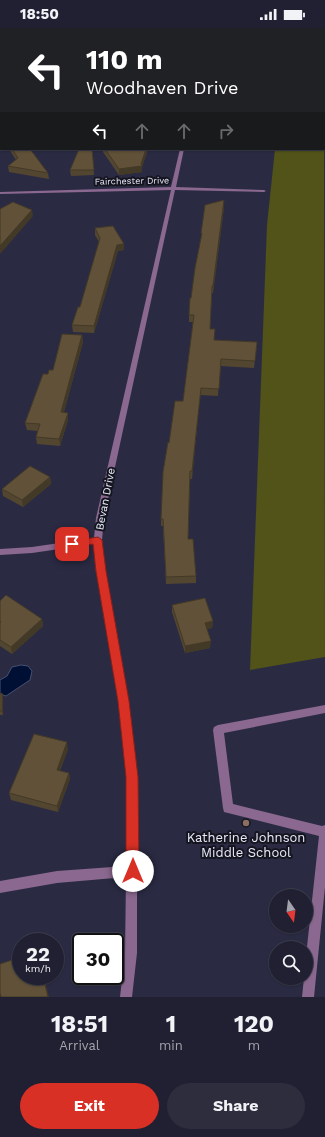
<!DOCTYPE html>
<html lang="en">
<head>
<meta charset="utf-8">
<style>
  :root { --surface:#202032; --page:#2d2d3e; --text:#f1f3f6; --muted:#a2a3ac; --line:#3d3e4d; --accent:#d93025 }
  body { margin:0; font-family:"Work Sans",sans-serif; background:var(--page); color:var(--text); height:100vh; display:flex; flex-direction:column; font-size:15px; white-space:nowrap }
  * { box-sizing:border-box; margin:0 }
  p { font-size:13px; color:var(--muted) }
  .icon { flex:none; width:22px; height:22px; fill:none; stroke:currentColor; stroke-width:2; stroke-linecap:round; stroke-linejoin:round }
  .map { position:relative; height:969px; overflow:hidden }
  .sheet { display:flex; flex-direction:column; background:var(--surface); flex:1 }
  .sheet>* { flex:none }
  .guide { position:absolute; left:0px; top:0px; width:325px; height:122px; box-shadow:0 1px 3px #0004,0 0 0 1px var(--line); background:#202124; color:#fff; overflow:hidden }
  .needle { width:26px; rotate:166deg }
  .tools { position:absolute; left:269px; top:861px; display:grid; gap:8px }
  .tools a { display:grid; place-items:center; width:44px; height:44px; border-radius:50%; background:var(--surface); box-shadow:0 1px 3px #0004,0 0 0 1px var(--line); font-size:20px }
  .speed { position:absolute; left:12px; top:905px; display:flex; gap:8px; font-size:20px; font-weight:700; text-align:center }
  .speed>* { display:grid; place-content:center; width:52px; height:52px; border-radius:50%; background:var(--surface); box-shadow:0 1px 3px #0004,0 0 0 1px var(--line); line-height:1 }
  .speed small { font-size:10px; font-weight:400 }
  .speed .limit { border:2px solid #111; border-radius:6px; background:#fff; color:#111 }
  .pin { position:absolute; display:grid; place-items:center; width:34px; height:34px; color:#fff; margin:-17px; border-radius:8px; box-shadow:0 2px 6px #0006 }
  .me { position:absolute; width:44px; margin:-22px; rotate:0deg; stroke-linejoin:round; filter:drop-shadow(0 0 3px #0008) }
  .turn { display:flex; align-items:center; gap:14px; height:84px; padding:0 20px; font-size:18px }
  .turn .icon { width:52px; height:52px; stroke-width:2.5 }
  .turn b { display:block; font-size:28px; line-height:34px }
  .lanes { display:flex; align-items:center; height:38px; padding:0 20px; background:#0003; justify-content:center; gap:20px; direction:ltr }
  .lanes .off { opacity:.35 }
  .eta { display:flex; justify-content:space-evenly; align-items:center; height:68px; text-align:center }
  .eta b { font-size:24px; font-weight:700; line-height:28px }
  .button { display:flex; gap:8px; margin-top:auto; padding:8px 20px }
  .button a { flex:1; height:46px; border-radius:24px; background:var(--accent); color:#fff; font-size:16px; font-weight:700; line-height:46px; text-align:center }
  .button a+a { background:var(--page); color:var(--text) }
  .status { display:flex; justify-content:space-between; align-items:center; height:28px; padding:0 20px; background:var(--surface); direction:ltr }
  .status svg { height:11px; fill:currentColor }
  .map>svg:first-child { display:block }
</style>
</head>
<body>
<div class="status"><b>18:50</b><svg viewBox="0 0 49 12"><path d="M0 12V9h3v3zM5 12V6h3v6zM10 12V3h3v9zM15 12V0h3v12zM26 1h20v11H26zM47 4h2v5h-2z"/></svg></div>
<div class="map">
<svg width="325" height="969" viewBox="0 0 325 969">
  <rect width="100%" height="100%" fill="#2a2b43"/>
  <path fill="#515318" d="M 324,110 L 325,629 L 250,642 L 267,197 L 275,121 L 324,121 Z"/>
  <path fill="#001035" stroke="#465170" d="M 21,637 L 28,638 L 32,643 L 30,652 L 6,668 L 0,666 L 0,652 L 7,648 L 12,639 Z"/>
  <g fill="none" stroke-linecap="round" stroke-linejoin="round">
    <path fill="#8b688f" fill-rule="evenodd" d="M 12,0 L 16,0 L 16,1 L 12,1 Z
      M 324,37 L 325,37 L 325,39 L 324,39 Z
      M 325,677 L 325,685 L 224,705 L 233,776 L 322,798 L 325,797 L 325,859 L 314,969 L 302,969 L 304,950 L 306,950 L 306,928 L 319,808 L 224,784 L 223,780 L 213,702 L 214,699 L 218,697 Z"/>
    <path fill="#8b688f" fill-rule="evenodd" d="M 232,0 L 236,0 L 236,1 L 232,1 Z
      M 0,34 L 1,34 L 0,37 Z
      M 180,121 L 184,121 L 176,159 L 264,162 L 266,163 L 264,164 L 175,162 L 104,490 L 102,512 L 105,543 L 128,673 L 137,749 L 137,839 L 139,843 L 137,847 L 137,925 L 132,969 L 120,969 L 125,925 L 126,849 L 57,855 L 0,865 L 0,853 L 57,843 L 126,838 L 127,749 L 118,673 L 97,543 L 94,516 L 32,525 L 0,527 L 0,521 L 32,519 L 94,510 L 96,490 L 171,162 L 0,166 L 0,164 L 171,159 Z"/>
    <path fill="#e8a0f1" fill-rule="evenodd" d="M 0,24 L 1,24 L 1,26 L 0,26 Z
      M 324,49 L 325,49 L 325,51 L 324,51 Z
      M 324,56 L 325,56 L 325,58 L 324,58 Z"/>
  </g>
  <path fill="#534630" d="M 325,0 L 325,28 L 324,28 L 324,1 Z
    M 0,40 L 1,40 L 1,72 L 0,71 Z
    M 9,121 L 30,121 L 48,145 L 49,151 L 9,144 L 8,138 L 16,132 Z
    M 92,121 L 94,147 L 71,148 L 70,142 Z
    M 103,121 L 148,121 L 142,139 L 142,144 L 119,147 L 103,124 Z
    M 224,179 L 213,265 L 212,265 L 210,301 L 214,312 L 257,314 L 254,340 L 220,338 L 218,368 L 200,367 L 192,451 L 190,451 L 188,511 L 196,548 L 196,555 L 166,556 L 163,498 L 161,498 L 161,491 L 169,415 L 183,373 L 193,294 L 189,294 L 189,287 L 201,211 L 201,205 Z
    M 95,200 L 124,222 L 118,223 L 94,305 L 73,304 L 72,297 L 80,279 L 99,214 L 95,207 Z
    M 82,307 L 83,314 L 64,384 L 68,392 L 60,418 L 37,416 L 36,409 L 38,403 L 27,402 L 25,395 L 48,346 L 53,342 Z
    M 50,449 L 51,456 L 23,479 L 3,468 L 2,461 Z
    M 0,573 L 42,591 L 43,598 L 12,626 L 0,618 Z
    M 172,577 L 213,593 L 212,600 L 207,601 L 210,620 L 185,625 L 172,584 Z
    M 2,665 L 3,669 L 3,687 L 0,687 L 0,666 Z
    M 68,721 L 60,743 L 69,745 L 70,751 L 58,784 L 11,772 L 9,765 Z"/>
  <path fill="#433927" d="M 74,0 L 84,0 L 84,1 L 74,1 Z
    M 146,121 L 148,121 L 142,139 L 142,144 L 119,147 L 119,141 L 141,136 Z
    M 224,172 L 224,179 L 213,265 L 213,258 Z
    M 32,182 L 33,188 L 0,226 L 0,218 Z
    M 124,216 L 124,222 L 118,223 L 94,305 L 94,298 L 117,217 Z
    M 82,307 L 83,314 L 62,391 L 61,384 Z
    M 201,360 L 200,367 L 192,451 L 192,443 Z
    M 68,385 L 68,392 L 60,418 L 59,411 Z
    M 50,449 L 51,456 L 23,479 L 22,472 Z
    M 42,591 L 43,598 L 12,626 L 11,619 Z
    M 213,593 L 212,600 L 204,602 L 205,595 Z
    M 211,613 L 210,620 L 185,625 L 185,618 Z
    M 2,665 L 3,669 L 3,687 L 2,683 Z
    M 67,714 L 68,721 L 58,748 L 57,742 Z
    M 69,745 L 70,751 L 58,784 L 57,778 Z
    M 43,948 L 44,948 L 49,969 L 48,969 Z"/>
  <path fill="#605138" stroke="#433927" d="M 27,0 L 76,0 L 77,1 L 28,1 Z
    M 246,0 L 325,0 L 325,20 L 324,20 L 324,1 L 245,1 Z
    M 0,40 L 1,40 L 1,63 L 0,63 Z
    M 0,90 L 1,90 L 1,105 L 0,104 Z
    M 12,121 L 30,121 L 48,145 L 8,138 L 18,130 Z
    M 79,121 L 92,121 L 94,142 L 70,142 Z
    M 105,121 L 146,121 L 141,136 L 142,138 L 119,141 Z
    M 224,172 L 213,258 L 212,258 L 210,301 L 215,301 L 214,312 L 257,314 L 255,333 L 221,331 L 219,361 L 201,360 L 192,443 L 190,443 L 188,511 L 193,511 L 196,548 L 166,549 L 163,491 L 161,491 L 163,444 L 168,414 L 169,415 L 175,373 L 183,373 L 194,287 L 189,287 L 190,270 L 191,270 L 195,240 L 202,205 L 201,205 L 205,177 Z
    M 13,174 L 32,182 L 0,218 L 0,181 Z
    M 113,198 L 124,216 L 117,217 L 94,298 L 72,297 L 78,279 L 80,279 L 100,210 L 95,200 Z
    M 62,306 L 82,307 L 61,384 L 68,385 L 59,411 L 36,409 L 40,396 L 25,395 L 43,346 L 48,346 L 49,342 L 53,342 Z
    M 30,438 L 50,449 L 22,472 L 2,461 Z
    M 6,567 L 42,591 L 11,619 L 0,612 L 0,595 L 1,594 L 0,594 L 0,573 Z
    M 205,570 L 213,593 L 205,595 L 211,613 L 185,618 L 172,577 Z
    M 2,665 L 2,683 L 0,683 L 0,666 Z
    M 34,706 L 67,714 L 57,742 L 69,745 L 57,778 L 9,765 Z
    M 21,929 L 21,948 L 43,948 L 48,969 L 1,969 L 0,965 L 0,936 Z"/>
  <path fill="#d93025" stroke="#8d1f18" d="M 98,509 L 102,512 L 106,543 L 129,673 L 138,749 L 139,843 L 137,848 L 133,850 L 128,848 L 126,843 L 126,749 L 118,673 L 96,543 L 93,516 L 72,520 L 67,516 L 72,513 Z"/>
  <circle fill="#8d6e63" stroke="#14151f" stroke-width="1.5" cx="246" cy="795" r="4"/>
  <g text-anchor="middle" stroke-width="4" stroke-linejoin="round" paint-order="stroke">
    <g font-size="9" fill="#e8eafa" stroke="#14151f">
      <text transform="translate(132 153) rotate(-1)" y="3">Fairchester Drive</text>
    </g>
    <g font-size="11" fill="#e8eafa" stroke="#14151f">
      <text transform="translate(105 471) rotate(-79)" y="4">Bevan Drive</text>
    </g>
    <g font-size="13" fill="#e8eafa" stroke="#14151f">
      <text x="246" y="814">Katherine Johnson<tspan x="246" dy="15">Middle School</tspan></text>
    </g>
  </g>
</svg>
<div class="tools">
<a><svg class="needle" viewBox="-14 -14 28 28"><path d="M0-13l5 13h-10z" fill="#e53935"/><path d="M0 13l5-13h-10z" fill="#a2a3ac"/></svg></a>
<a><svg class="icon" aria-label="search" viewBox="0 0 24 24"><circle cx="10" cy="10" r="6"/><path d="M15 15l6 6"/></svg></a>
</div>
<div class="speed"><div>22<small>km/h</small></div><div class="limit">30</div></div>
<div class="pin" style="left:72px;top:516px;background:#d93025"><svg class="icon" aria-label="arrive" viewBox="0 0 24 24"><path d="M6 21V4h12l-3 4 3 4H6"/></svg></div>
<svg class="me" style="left:133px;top:843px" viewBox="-20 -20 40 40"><circle r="19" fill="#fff"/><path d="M0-13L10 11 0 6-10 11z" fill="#d93025"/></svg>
<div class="guide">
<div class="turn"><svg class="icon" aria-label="left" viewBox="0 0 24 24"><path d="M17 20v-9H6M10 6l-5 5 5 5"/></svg><div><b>110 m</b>Woodhaven Drive</div></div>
<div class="lanes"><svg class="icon" aria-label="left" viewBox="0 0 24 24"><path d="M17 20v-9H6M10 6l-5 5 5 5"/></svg><svg class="icon off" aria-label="ahead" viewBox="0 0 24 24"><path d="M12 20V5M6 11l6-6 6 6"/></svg><svg class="icon off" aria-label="ahead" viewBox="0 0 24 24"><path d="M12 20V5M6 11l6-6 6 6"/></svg><svg class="icon off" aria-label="right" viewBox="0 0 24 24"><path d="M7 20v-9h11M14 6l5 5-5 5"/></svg></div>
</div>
</div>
<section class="sheet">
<div class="eta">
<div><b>18:51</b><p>Arrival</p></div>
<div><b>1</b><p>min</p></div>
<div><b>120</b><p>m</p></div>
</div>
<div class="button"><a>Exit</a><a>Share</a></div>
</section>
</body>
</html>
